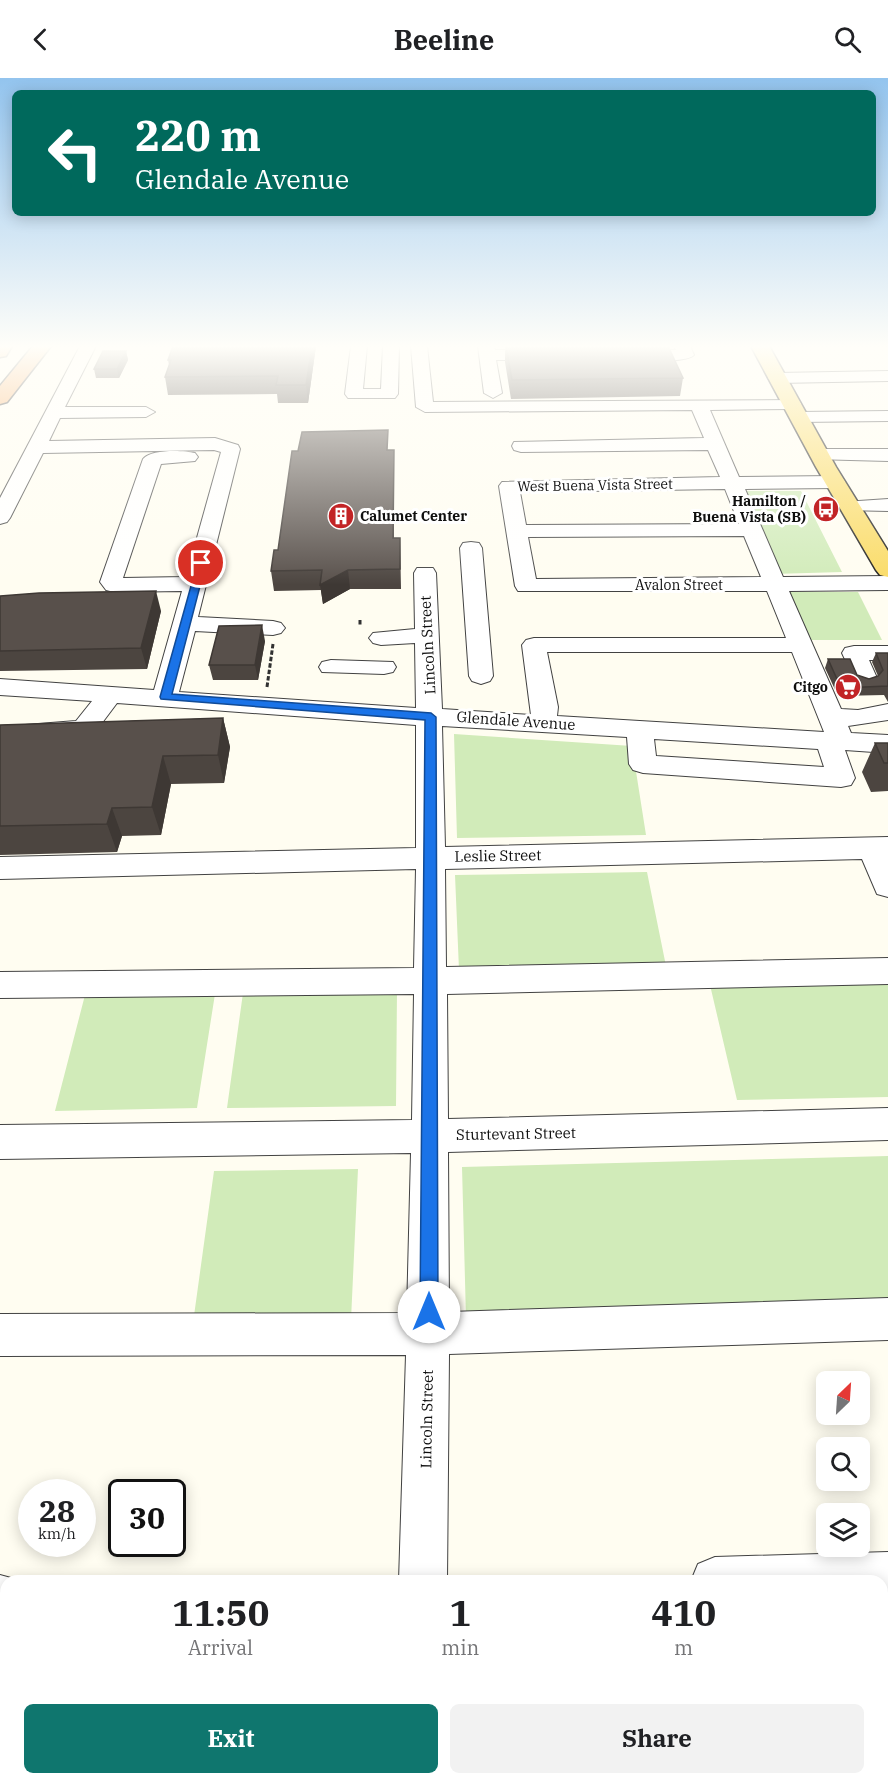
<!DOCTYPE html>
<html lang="en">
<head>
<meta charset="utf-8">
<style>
  :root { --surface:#fff; --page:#f2f2f2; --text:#202124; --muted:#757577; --accent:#0f766e }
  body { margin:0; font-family:"IBM Plex Serif",serif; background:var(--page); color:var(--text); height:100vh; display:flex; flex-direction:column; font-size:22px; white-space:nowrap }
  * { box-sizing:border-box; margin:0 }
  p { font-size:20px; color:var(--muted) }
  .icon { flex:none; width:33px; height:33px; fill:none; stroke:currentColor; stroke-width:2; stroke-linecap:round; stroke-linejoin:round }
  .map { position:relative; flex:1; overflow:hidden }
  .drawer { position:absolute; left:0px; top:1497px; width:888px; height:210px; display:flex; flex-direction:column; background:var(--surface); border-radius:18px 18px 0 0; box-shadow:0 3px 15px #0003 }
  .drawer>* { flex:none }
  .guide { position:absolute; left:12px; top:12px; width:864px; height:126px; border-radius:9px; box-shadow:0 3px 15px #0003; background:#00695c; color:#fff; overflow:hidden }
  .needle { width:39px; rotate:25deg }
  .controls { position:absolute; left:816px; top:1293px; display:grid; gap:12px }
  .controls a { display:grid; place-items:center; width:54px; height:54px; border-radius:9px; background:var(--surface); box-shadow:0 3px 15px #0003; font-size:30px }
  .speed { position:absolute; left:18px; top:1401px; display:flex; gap:12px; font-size:30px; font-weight:700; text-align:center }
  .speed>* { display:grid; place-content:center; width:78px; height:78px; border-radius:50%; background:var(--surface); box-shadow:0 3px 15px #0003; line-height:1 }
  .speed small { font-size:15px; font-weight:400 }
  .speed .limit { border:3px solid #111; border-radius:9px; background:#fff; color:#111 }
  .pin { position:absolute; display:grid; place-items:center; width:51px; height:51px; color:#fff; margin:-26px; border:3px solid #fff; border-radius:50%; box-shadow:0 2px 6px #0007 }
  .me { position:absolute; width:66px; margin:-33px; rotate:0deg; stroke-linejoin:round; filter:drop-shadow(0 0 4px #0008) }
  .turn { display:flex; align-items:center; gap:21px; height:126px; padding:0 24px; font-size:27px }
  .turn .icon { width:78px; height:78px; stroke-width:2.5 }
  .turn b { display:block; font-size:42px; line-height:51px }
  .eta { display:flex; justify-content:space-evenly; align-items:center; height:102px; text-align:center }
  .eta b { font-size:36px; font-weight:800; line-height:42px }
  .action { display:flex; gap:12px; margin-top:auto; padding:12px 24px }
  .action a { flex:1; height:69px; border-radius:9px; background:var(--accent); color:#fff; font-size:24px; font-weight:800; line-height:69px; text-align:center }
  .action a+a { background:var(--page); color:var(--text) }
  header { display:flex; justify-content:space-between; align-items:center; height:78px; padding:0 24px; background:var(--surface); font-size:27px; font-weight:800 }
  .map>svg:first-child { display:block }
</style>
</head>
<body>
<header><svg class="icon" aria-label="back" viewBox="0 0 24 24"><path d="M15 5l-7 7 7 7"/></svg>Beeline<svg class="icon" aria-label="search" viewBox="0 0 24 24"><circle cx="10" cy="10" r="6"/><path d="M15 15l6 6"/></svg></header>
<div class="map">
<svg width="888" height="1707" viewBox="0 0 888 1707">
  <rect width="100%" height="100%" fill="#fffdf1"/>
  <path fill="#d1ebb9" d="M 738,413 L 801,413 L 842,494 L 773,496 Z
    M 784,514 L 858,514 L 882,562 L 804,562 Z
    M 454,656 L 632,668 L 646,757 L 457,760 Z
    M 647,794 L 666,888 L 459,892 L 455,797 Z
    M 888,904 L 888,1019 L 737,1022 L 710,907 Z
    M 397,913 L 396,1028 L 227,1030 L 243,915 Z
    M 215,916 L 197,1030 L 55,1033 L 85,917 Z
    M 888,1078 L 888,1224 L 466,1240 L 462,1089 Z
    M 358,1091 L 351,1242 L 193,1245 L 214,1093 Z
    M 882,1560 L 888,1560 L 888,1707 L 734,1707 L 733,1701 L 882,1701 Z
    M 480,1701 L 671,1701 L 671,1707 L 480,1707 Z"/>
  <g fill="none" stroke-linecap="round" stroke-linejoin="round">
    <defs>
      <path id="minor" d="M 80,268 L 96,268 L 65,329 L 146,329 L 155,334 L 146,339 L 60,340 L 49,363 L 215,360 L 238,367 L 240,371 L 198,539 L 273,543 L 281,545 L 285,550 L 281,555 L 273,557 L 195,553 L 179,614 L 416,630 L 415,565 L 381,567 L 373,565 L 369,560 L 373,555 L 415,551 L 414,495 L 417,490 L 433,490 L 436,495 L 442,631 L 531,637 L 522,567 L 526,562 L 534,560 L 786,560 L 767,513 L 518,513 L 515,508 L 499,408 L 502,404 L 720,399 L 708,372 L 521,374 L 514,372 L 512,368 L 514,364 L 704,360 L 692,332 L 425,334 L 416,329 L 411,268 L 427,268 L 433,324 L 798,322 L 801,326 L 798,330 L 792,331 L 710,332 L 739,399 L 835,398 L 842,400 L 845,404 L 842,408 L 835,410 L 745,411 L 783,499 L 888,498 L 888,512 L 789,513 L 841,631 L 858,632 L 888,626 L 888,642 L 848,648 L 851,655 L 888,657 L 888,675 L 845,672 L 855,700 L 851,707 L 841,709 L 643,695 L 633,692 L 629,686 L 627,659 L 442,648 L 445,769 L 888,759 L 888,819 L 877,816 L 862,781 L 445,791 L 446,889 L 888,880 L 888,906 L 447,916 L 448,1041 L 888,1030 L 888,1062 L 448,1074 L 449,1234 L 888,1220 L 888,1262 L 449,1276 L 447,1503 L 399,1503 L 406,1277 L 0,1278 L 0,1236 L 407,1235 L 411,1075 L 0,1081 L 0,1047 L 412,1042 L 414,916 L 0,920 L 0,894 L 414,890 L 416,791 L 0,801 L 0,779 L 416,770 L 416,647 L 117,625 L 93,657 L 0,667 L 0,649 L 76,643 L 92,623 L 0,617 L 0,601 L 154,612 L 182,513 L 114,514 L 106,512 L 100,504 L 143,381 C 151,371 183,372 195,375 L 198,379 L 195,383 L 161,386 L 123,500 L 186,499 L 221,374 L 214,372 L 43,375 L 10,440 L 7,444 L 0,446 L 0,420 ZM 725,411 L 739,446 L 526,447 L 520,414 ZM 744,458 L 761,499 L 536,501 L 528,459 ZM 547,574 L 792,574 L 824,654 L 557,638 L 558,629 ZM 654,661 L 818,671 L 824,689 L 656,678 Z
        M 351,268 L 367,268 L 363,311 L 381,311 L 383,268 L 399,268 L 398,316 L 395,320 L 348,320 L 345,316 Z
        M 478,268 L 494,268 L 495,272 L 546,272 L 554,277 L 546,282 L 496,282 L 502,315 L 493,320 L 484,315 Z
        M 674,268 L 690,268 L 694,277 C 688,285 627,285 621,277 L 629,272 L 676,272 Z
        M 888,293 L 888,303 L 777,305 L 768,300 L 777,295 Z
        M 888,333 L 888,343 L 799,344 L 790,339 L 799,334 Z
        M 820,371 L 888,371 L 888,383 L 813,381 L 810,377 Z
        M 888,421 L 888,433 L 844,432 L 841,428 L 844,424 Z
        M 471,464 L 479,465 L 482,470 L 493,598 L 490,603 L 481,606 L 472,603 L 469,598 L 460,470 L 463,465 Z
        M 854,568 L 888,568 L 888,582 L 869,582 L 877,600 L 874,605 L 865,608 L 856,605 L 842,575 L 845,570 Z
        M 331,582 L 393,584 L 396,589 L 393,594 L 384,596 L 322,594 L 319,589 L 322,584 Z
        M 888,1474 L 888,1522 L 882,1522 L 882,1503 L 691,1503 L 698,1486 L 715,1479 Z
        M 0,1497 L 22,1503 L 6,1503 L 6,1545 L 0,1545 Z
        M 398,1701 L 452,1701 L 452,1707 L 398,1707 Z"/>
      <path id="major" d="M 751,268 L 769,268 L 836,389 L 888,473 L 888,499 L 880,497 L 876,492 L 816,389 Z"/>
      <path id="highway" d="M 0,268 L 12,268 L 6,278 L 0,279 Z
        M 33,268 L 51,268 L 7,324 L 0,326 L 0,308 Z"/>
    </defs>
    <use href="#minor" stroke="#424242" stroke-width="2"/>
    <use href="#major" stroke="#202020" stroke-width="3"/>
    <use href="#highway" stroke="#202020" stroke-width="3"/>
    <path stroke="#313131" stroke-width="3" stroke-dasharray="4.5 2" stroke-linecap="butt" d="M 360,542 L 360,548
      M 267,609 L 273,566"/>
    <use href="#minor" fill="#fff" fill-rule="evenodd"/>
    <use href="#major" fill="#fadb66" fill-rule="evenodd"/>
    <use href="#highway" fill="#f6a557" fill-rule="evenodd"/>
  </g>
  <path fill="#4c4540" d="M 173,268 L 316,268 L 308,325 L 278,325 L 277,316 L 168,317 L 165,299 L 169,287 L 168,282 Z
    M 505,268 L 683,300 L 680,318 L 511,321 L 505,284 Z
    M 126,273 L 128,282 L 119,300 L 96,300 L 94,291 Z
    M 389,372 L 394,391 L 394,460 L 400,460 L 401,511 L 350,511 L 323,526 L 321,512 L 274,513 L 271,493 L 278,472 Z
    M 0,518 L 161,533 L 147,591 L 0,593 Z
    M 265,563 L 258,602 L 213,602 L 209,587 Z
    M 876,575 L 888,575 L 888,624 L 884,617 L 838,618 L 825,590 L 828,581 L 857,597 L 869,601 L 878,598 L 872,584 Z
    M 223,640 L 230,669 L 224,705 L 171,706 L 161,757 L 122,758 L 117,774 L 0,777 L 0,647 Z
    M 875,665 L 888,665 L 888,713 L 871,714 L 862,694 Z"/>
  <path fill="#3e3834" d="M 312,268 L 316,268 L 308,325 L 306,307 Z
    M 126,273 L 128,282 L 119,300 L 117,291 Z
    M 348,492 L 350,511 L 323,526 L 320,507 Z
    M 156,513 L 161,533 L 147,591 L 141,570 Z
    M 262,547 L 265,563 L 258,602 L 255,587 Z
    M 223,640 L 230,669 L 224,705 L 218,677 Z
    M 163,678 L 171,706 L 161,757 L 152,729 Z
    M 112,730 L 122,758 L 117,774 L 107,746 Z"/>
  <path fill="#58504b" stroke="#3e3834" stroke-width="1.5" d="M 173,268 L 312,268 L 306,307 L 276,307 L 278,298 L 165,299 L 171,282 L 168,282 Z
    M 506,268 L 668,268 L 683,300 L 512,302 Z
    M 103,273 L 126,273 L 117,291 L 94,291 Z
    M 388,352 L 387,372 L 394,372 L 393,460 L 400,460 L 400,491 L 348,492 L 320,507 L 322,492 L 271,493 L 274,472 L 278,472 L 292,373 L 298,373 L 302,354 Z
    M 156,513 L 141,570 L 0,573 L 0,518 L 39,515 Z
    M 262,547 L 255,587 L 209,587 L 219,548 Z
    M 876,575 L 888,575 L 888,608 L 841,610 L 828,581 L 850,581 L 857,597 L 869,601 L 878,598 L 883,592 Z
    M 223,640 L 218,677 L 163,678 L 152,729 L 112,730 L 107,746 L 0,748 L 0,647 Z
    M 875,665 L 888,665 L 888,685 L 884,685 Z"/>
  <linearGradient id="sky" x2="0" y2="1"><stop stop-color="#93c4ee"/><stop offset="0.53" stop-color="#fffef9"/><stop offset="1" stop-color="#fffef9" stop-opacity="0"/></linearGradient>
  <rect width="888" height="507" fill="url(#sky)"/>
  <path fill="#1a73e8" stroke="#114b97" stroke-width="1.5" d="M 198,483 L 206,485 L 172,616 L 431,635 L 436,639 L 438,1234 L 436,1240 L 429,1243 L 423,1240 L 420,1234 L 425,642 L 161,621 L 160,619 Z"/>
  <defs>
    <symbol id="bus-disc" viewBox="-11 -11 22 22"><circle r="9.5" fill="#c22426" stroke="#fff"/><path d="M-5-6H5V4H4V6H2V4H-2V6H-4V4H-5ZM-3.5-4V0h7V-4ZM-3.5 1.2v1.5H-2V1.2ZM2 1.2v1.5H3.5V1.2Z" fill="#fff"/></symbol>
    <symbol id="building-disc" viewBox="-11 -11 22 22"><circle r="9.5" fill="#c22426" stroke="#fff"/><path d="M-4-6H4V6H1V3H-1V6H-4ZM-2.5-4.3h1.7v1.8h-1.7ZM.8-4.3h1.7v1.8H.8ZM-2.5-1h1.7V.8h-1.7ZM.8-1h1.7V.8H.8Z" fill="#fff"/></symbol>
    <symbol id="supermarket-disc" viewBox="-11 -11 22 22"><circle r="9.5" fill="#c22426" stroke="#fff"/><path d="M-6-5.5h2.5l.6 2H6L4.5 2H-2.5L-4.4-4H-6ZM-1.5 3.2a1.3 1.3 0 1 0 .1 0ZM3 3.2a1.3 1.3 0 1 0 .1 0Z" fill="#fff"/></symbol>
  </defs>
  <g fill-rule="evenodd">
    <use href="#bus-disc" x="811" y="416" width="30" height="30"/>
    <use href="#building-disc" x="326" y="423" width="30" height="30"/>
    <use href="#supermarket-disc" x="833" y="594" width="30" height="30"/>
  </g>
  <g text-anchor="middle" stroke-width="6" stroke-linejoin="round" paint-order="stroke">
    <g font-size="14" fill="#0f0f0f" stroke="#fff">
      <text transform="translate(595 407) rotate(-1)" y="5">West Buena Vista Street</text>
      <text x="679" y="512">Avalon Street</text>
    </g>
    <g font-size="14" font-weight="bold" fill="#0f0f0f" stroke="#fff" text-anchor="end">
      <text x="806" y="428">Hamilton /<tspan x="806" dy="16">Buena Vista (SB)</tspan></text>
      <text x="360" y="443" text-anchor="start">Calumet Center</text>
      <text x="828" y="614">Citgo</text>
    </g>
    <g font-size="15" fill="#0f0f0f" stroke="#fff">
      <text transform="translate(428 567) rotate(-93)" y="5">Lincoln Street</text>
      <text transform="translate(516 643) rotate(4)" y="5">Glendale Avenue</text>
      <text transform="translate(498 778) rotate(-1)" y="5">Leslie Street</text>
      <text transform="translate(516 1056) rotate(-1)" y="5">Sturtevant Street</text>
      <text transform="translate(427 1341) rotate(-89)" y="5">Lincoln Street</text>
    </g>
  </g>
</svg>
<div class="controls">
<a><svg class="needle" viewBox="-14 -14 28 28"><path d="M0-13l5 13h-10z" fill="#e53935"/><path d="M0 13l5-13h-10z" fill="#757577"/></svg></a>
<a><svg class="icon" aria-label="search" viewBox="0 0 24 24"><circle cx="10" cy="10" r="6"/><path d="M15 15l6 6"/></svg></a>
<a><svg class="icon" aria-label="layers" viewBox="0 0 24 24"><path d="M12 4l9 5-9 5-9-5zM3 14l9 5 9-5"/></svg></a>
</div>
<div class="speed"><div>28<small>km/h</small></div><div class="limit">30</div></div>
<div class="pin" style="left:201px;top:485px;background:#d93025"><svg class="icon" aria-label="arrive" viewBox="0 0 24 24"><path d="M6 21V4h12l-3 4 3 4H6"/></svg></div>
<svg class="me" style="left:429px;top:1234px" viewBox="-20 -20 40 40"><circle r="19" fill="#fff"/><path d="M0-13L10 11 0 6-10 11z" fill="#1a73e8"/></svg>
<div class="guide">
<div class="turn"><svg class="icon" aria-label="left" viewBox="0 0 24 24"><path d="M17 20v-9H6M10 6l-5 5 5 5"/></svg><div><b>220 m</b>Glendale Avenue</div></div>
</div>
<section class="drawer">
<div class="eta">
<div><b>11:50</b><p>Arrival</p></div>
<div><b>1</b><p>min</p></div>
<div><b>410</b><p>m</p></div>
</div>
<div class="action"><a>Exit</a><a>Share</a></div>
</section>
</div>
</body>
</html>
